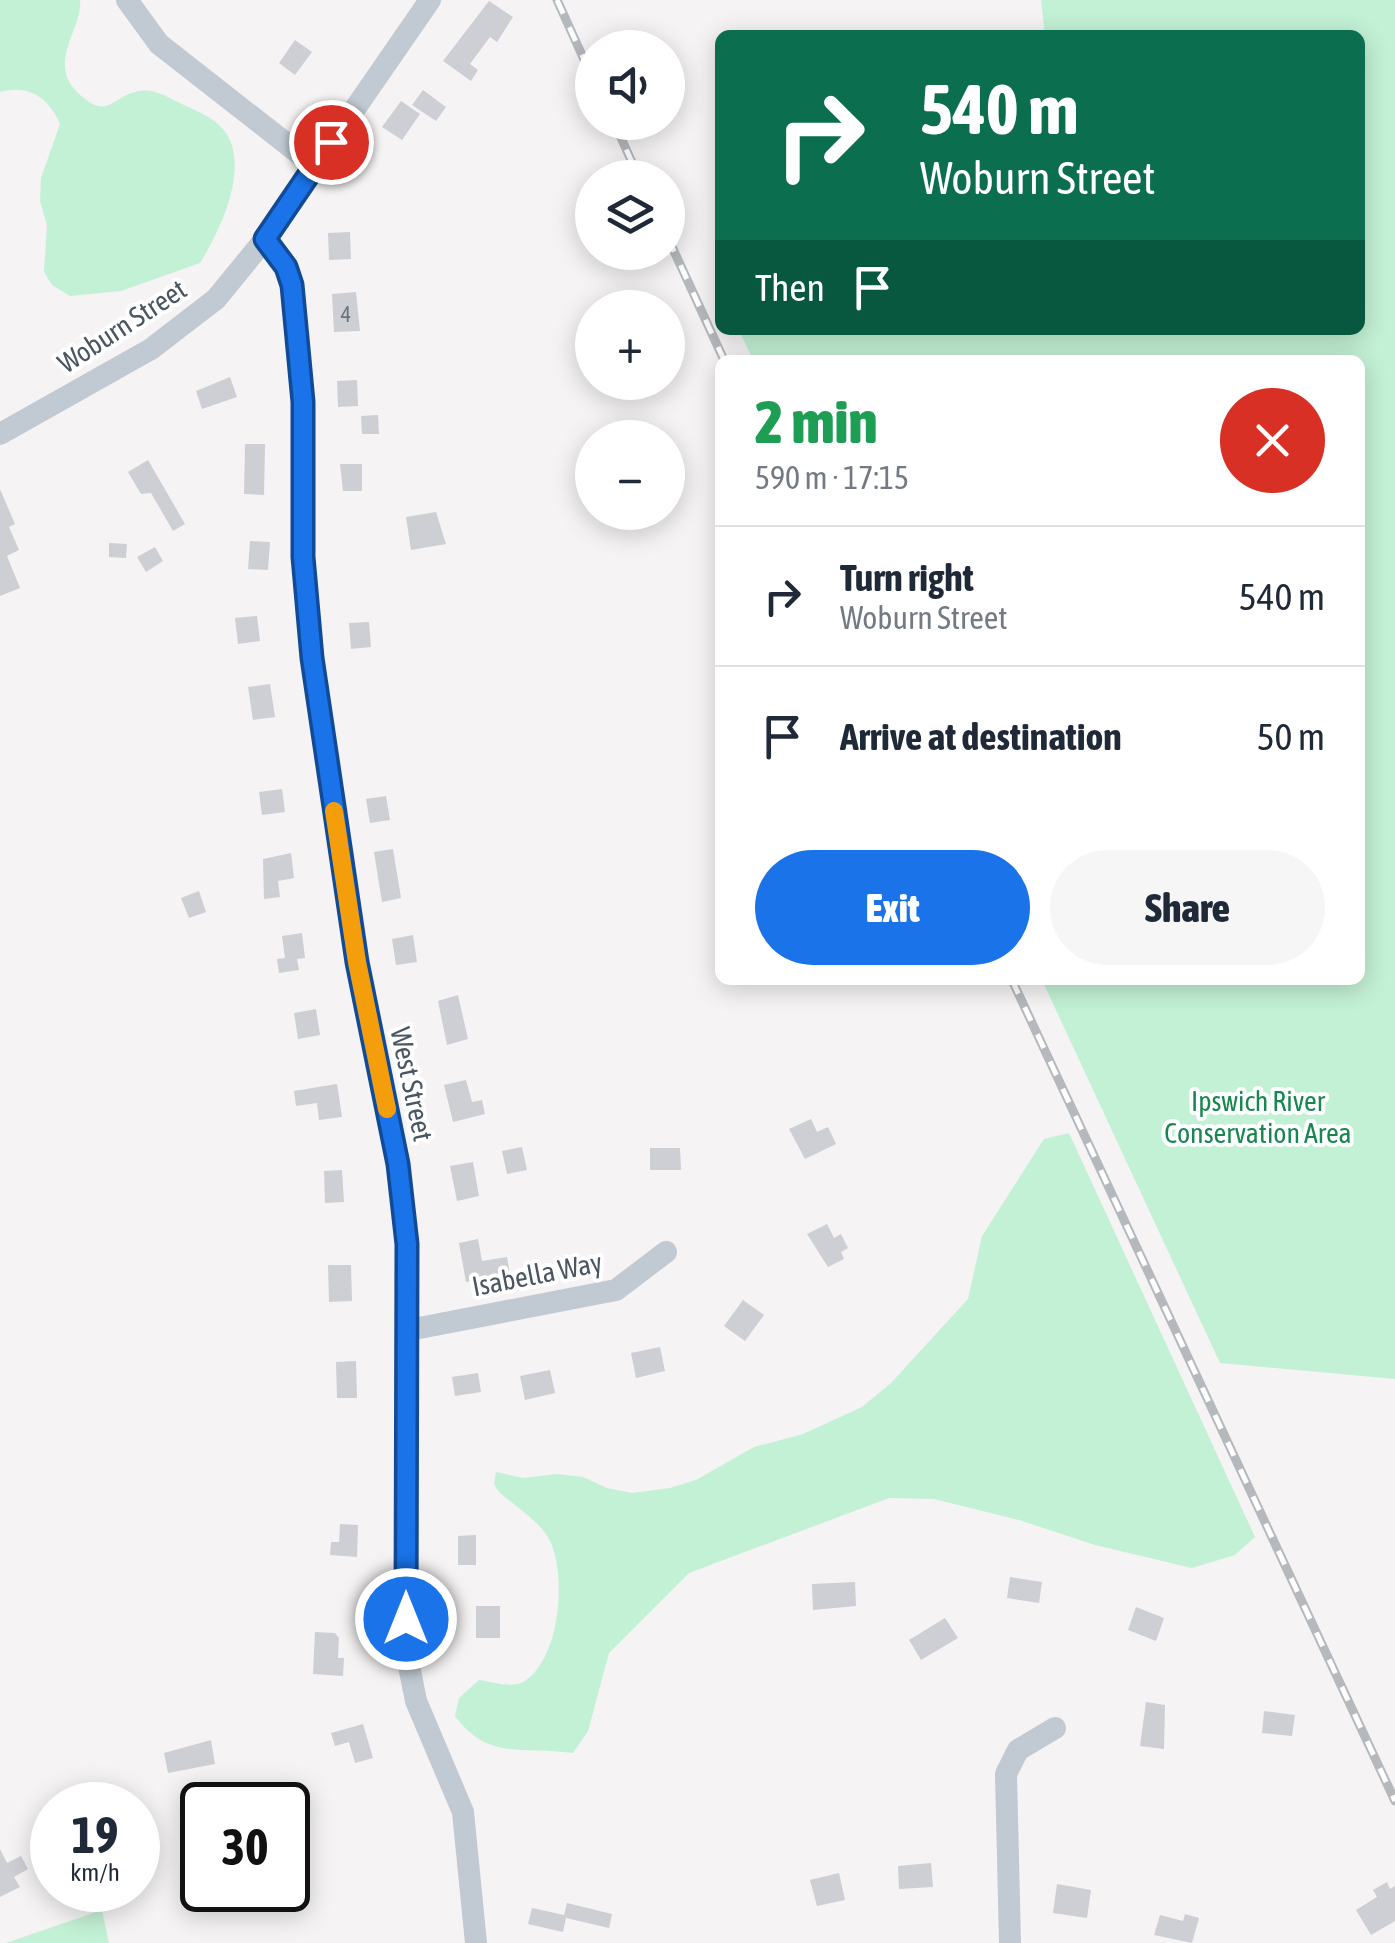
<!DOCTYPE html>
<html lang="en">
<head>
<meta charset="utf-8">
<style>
  :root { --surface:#fff; --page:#f6f6f7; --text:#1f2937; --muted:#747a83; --line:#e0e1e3; --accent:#1a73e8 }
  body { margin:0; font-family:"Asap Condensed",sans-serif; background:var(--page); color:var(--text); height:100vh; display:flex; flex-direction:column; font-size:38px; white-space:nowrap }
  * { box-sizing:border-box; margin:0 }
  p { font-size:32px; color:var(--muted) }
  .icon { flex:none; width:55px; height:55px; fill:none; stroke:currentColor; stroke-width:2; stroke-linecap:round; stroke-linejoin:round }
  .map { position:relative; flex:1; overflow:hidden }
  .details { position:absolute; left:715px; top:355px; width:650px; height:630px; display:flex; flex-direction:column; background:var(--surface); border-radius:15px; box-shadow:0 5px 25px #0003 }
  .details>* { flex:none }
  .guide { position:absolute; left:715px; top:30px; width:650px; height:305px; border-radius:15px; box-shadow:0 5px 25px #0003; background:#0b6e4f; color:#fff; overflow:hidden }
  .fabs { position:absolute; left:575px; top:30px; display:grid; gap:20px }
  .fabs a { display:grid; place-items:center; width:110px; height:110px; border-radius:50%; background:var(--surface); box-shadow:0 5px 25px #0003; font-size:50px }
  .speed { position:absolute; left:30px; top:1782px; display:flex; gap:20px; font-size:50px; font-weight:700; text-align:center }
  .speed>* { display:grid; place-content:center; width:130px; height:130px; border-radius:50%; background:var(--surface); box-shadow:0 5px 25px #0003; line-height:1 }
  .speed small { font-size:25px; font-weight:400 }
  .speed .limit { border:5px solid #111; border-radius:15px; background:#fff; color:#111 }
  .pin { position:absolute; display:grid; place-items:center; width:85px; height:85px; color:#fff; margin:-42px; border:5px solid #fff; border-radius:50%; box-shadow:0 2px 10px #0007 }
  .me { position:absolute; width:110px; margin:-55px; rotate:0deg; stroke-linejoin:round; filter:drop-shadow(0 0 8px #0008) }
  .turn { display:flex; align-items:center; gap:35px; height:210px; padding:0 40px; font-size:45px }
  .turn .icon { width:130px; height:130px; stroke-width:2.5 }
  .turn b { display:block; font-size:70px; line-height:85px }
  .then { display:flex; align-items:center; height:95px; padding:0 40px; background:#0003; gap:20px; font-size:38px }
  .round { display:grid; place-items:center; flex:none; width:105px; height:105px; border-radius:52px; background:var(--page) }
  .summary { display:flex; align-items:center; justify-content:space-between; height:170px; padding:0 40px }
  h1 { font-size:60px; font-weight:800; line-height:75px; color:#1e9e55 }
  .cta { display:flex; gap:20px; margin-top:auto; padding:20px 40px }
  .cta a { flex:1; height:115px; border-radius:60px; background:var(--accent); color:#fff; font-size:40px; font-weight:800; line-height:115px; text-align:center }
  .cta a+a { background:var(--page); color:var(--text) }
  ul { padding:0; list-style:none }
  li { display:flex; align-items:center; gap:30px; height:140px; padding:0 40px; border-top:2px solid var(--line) }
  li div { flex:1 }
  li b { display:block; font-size:38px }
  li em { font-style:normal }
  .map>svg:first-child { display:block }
</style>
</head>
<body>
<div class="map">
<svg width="1395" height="1943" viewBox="0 0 1395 1943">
  <rect width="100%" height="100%" fill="#f5f3f3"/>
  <path fill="#c3f1d5" d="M 0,0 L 80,0 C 83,29 46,62 78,93 C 109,122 111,96 139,91 C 155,88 169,98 182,104 C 196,111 209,115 221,127 C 254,161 220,231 200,263 L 121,291 L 70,296 L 52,285 L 44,272 L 47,225 L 40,201 L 41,178 L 60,124 C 49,98 29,84 0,92 Z
    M 1041,0 L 1395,0 L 1395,1379 L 1220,1363 L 1042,980 L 1360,980 L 1360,360 L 753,360 L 739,330 L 1360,330 L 1360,35 L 1045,35 Z
    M 1069,1133 L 1255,1537 L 1235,1555 L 1192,1568 L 1095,1545 L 1019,1520 L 934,1499 L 889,1498 L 689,1573 L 609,1653 L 588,1731 L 573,1753 C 523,1746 488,1761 455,1716 L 459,1698 L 479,1680 C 493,1682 513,1689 525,1681 C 560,1658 567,1576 550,1541 C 541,1522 515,1506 499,1492 L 494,1484 L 496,1472 L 523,1478 L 557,1474 L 583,1477 L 607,1488 L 632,1493 L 670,1488 L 696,1480 L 754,1447 L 803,1434 L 862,1407 L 891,1383 L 968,1299 L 982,1236 L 1044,1139 Z
    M 102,1910 L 109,1943 L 6,1943 Z"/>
  <path fill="#cdcfd5" d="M 489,1 L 513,17 L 497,42 L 490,37 L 470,64 L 478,70 L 471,81 L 443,61 Z
    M 295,40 L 312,52 L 295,75 L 279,63 Z
    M 423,90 L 446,107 L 436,121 L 412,105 Z
    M 401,101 L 420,114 L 402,140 L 382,127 Z
    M 350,232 L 351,259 L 329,260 L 328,233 Z
    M 356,292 L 360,331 L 334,332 L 332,294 Z
    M 230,377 L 237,397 L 202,409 L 196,391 Z
    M 357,380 L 358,406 L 338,407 L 337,381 Z
    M 378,415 L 379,434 L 362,434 L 361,416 Z
    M 245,444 L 265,444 L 264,495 L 244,494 Z
    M 148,460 L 185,524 L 173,531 L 151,493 L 141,494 L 128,472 Z
    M 340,464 L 362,464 L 362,491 L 343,491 Z
    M 0,489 L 15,524 L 9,527 L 19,550 L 7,556 L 20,588 L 0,596 Z
    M 436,512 L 446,544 L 411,550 L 406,517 Z
    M 250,541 L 270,542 L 268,570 L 248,569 Z
    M 109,543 L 127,544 L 126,558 L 109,557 Z
    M 155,547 L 163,561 L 146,572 L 137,557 Z
    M 257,616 L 260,641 L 238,644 L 235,618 Z
    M 369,622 L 371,647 L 351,649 L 349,623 Z
    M 270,684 L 275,717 L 253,720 L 248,687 Z
    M 282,789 L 285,812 L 262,815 L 259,792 Z
    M 386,796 L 390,820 L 370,823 L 366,799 Z
    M 393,849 L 401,898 L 382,902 L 374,852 Z
    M 291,853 L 294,878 L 278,881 L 280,897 L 264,899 L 263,859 Z
    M 199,891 L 206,912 L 189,918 L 181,898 Z
    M 302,933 L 305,958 L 297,959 L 299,970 L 279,973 L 277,959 L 285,958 L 282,936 Z
    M 413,935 L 417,962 L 396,965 L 392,939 Z
    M 458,995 L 468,1039 L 447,1045 L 438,1001 Z
    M 316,1009 L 320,1035 L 298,1039 L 294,1013 Z
    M 466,1080 L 472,1102 L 482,1100 L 485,1114 L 453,1122 L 444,1085 Z
    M 337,1084 L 342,1117 L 319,1120 L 317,1103 L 296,1106 L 294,1091 Z
    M 811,1119 L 817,1132 L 828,1127 L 836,1144 L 805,1159 L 789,1129 Z
    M 522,1147 L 527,1170 L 507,1174 L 502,1151 Z
    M 650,1148 L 680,1148 L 681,1170 L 650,1170 Z
    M 473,1162 L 479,1196 L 457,1201 L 450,1166 Z
    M 342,1170 L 344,1202 L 325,1203 L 324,1171 Z
    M 827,1224 L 834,1238 L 841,1234 L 848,1248 L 841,1252 L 844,1259 L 828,1267 L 807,1234 Z
    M 478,1239 L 482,1261 L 507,1257 L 510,1275 L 466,1282 L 459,1243 Z
    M 328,1265 L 351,1265 L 352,1301 L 329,1302 Z
    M 743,1300 L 764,1315 L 745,1341 L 724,1326 Z
    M 660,1347 L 665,1371 L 636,1378 L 631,1353 Z
    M 356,1361 L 357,1398 L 337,1398 L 336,1362 Z
    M 550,1370 L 555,1393 L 525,1400 L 520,1376 Z
    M 478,1373 L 481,1392 L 455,1396 L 452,1377 Z
    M 340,1524 L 358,1525 L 357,1557 L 330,1555 L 331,1542 L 339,1542 Z
    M 476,1535 L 476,1565 L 458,1565 L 458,1536 Z
    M 1010,1577 L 1042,1582 L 1039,1603 L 1007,1598 Z
    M 855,1582 L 856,1606 L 813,1610 L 812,1584 Z
    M 476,1606 L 500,1606 L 500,1638 L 476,1638 Z
    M 1136,1607 L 1164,1618 L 1156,1641 L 1128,1630 Z
    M 945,1618 L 958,1638 L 921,1660 L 909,1640 Z
    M 315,1632 L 335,1633 L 339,1638 L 338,1658 L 344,1658 L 343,1676 L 313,1674 Z
    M 1146,1702 L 1165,1705 L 1164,1749 L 1140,1746 Z
    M 1264,1711 L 1295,1715 L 1292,1736 L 1262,1733 Z
    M 363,1724 L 373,1758 L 355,1763 L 349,1742 L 335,1746 L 331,1733 Z
    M 211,1740 L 215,1764 L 168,1773 L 164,1753 Z
    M 0,1849 L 7,1863 L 21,1856 L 28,1869 L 14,1877 L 20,1887 L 0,1897 Z
    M 931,1863 L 933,1887 L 899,1889 L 898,1866 Z
    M 839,1873 L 845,1900 L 817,1906 L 810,1880 Z
    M 1387,1882 L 1390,1889 L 1395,1886 L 1395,1921 L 1371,1935 L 1356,1910 L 1377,1897 L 1373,1890 Z
    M 1057,1884 L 1091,1890 L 1087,1918 L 1053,1913 Z
    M 567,1903 L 612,1914 L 609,1928 L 566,1918 L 563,1932 L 528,1924 L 532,1908 L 564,1915 Z
    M 1185,1914 L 1199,1918 L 1192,1943 L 1154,1935 L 1160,1915 L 1183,1921 Z"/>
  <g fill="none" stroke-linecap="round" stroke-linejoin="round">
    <path stroke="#c1cad2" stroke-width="22" d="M 127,0 L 159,44 L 315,166
      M 265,239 L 286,267 L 292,285 L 303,402 L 303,557 L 312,658 L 357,962 L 398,1164 L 407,1244 L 407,1656 L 416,1701 L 463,1812 L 476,1943
      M 0,434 L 151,349 L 216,299 L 265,239 L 430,0
      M 409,1330 L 616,1290 L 666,1252
      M 1010,1943 L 1006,1774 L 1018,1750 L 1055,1728"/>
    <defs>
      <path id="rail" d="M 557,0 L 592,77
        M 614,122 L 639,178
        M 668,238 L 724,360
        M 1012,980 L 1395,1801"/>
    </defs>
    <use href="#rail" stroke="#b5b8bd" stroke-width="9"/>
    <use href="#rail" stroke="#fff" stroke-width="5" stroke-dasharray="15" stroke-linecap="butt"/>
  </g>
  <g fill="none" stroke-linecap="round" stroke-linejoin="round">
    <defs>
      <path id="route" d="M 331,142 L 265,239 L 286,267 L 292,285 L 303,402 L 303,557 L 312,658 L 357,962 L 398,1164 L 407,1244 L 406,1619"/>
    </defs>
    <use href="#route" stroke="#114b97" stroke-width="25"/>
    <use href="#route" stroke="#1a73e8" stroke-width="18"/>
    <path stroke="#f59e0b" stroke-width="18" d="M 334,811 L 357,962 L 387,1109"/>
  </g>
  <g text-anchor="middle" stroke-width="8" stroke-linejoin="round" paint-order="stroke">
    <g font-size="22" fill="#6b747e">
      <text x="346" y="322">4</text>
    </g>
    <g font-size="28" fill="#4a5661" stroke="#fff">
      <text transform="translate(122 326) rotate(-33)" y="10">Woburn Street</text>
      <text transform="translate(412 1084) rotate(78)" y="10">West Street</text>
      <text transform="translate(537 1274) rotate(-11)" y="10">Isabella Way</text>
    </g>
    <g font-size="28" fill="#17864f" stroke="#fff">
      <text x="1258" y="1111">Ipswich River<tspan x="1258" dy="32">Conservation Area</tspan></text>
    </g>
  </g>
</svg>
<div class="fabs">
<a><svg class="icon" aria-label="sound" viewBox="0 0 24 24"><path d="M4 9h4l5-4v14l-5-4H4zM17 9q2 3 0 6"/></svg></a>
<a><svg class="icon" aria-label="layers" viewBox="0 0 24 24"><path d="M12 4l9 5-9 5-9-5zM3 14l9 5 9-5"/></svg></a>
<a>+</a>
<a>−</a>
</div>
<div class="speed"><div>19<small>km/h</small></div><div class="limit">30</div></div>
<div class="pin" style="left:331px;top:142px;background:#d93025"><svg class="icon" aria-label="arrive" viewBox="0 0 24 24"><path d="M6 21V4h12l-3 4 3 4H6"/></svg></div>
<svg class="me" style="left:406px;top:1619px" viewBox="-20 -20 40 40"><circle r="17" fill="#1a73e8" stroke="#fff" stroke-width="3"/><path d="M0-11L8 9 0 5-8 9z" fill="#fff"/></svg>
<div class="guide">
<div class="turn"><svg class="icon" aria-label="right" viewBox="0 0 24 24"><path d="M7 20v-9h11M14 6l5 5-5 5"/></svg><div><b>540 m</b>Woburn Street</div></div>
<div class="then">Then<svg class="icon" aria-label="arrive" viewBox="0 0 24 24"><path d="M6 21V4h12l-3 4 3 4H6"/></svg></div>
</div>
<section class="details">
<div class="summary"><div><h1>2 min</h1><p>590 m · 17:15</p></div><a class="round" style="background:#d93025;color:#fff"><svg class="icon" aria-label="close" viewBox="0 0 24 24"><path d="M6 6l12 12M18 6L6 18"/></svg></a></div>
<ul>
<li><svg class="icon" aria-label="right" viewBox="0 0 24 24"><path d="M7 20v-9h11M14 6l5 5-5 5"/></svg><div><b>Turn right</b><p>Woburn Street</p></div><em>540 m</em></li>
<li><svg class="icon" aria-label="arrive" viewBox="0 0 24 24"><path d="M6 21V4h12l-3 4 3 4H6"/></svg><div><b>Arrive at destination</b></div><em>50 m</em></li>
</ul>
<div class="cta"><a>Exit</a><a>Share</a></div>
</section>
</div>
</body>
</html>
